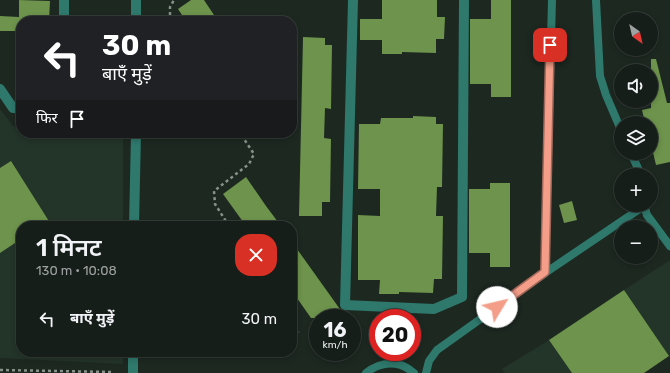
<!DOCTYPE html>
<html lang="hi">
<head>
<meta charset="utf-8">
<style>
  :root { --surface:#161e19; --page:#232b26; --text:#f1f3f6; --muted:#9ea2a2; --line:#353c38 }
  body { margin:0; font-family:Rubik,"Noto Sans Devanagari",sans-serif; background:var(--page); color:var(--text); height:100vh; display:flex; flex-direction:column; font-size:15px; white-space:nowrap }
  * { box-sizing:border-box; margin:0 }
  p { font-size:13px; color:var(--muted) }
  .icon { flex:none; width:22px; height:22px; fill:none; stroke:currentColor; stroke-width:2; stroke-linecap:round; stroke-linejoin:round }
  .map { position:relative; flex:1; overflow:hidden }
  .drawer { position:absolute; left:16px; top:221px; width:281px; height:136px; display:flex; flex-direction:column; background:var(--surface); border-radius:16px; box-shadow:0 2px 6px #0003,0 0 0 1px var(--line) }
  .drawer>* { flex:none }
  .guide { position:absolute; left:16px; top:16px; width:281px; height:122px; border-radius:16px; box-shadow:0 2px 6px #0003,0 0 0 1px var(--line); background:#202124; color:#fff; overflow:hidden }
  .needle { width:26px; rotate:146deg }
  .buttons { position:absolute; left:614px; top:12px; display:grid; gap:8px }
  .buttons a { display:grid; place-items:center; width:44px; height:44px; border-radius:50%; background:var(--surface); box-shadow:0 2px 6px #0003,0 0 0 1px var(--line); font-size:20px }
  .speed { position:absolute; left:309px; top:309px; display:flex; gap:8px; font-size:20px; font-weight:700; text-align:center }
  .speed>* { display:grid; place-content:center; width:52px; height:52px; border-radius:50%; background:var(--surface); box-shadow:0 2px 6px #0003,0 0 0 1px var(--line); line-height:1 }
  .speed small { font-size:10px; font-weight:400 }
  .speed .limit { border:6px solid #d22; background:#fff; color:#111 }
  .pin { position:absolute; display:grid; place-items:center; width:34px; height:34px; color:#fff; margin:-17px; border-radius:8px; box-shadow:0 2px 6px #0006 }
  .me { position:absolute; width:44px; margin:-22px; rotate:54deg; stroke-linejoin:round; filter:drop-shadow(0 0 3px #0008) }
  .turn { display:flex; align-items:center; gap:14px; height:84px; padding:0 20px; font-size:18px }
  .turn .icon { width:52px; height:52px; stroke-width:2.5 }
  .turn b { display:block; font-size:28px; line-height:34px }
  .then { display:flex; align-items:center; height:38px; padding:0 20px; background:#0003; gap:8px; font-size:15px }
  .round { display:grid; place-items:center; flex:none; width:42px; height:42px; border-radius:16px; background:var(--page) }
  .head { display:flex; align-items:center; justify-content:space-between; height:68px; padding:0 20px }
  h1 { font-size:24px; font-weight:600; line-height:30px }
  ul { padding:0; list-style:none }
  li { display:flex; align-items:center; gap:12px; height:60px; padding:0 20px }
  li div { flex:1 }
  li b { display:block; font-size:15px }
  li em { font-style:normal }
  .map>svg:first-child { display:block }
</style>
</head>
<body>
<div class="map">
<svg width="670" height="373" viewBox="0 0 670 373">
  <rect width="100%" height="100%" fill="#1d2821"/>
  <path fill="#233429" d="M 0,109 L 13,126 L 21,127 L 21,133 L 123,133 L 123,226 L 21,226 L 21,352 L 123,352 L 123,364 L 0,358 Z
    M 670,260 L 670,358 L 624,290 Z
    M 549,340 L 572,373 L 505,373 L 502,369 Z"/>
  <path fill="#6d934c" d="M 19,0 L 50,1 L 49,21 L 21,21 L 21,31 L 0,31 L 0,16 L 19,17 Z
    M 191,0 L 204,0 L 218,21 L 186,21 L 178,9 Z
    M 382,0 L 437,0 L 437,17 L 445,17 L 444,39 L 436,39 L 436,53 L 402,52 L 402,54 L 382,54 L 382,40 L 360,40 L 360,19 L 382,19 Z
    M 491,0 L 511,0 L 511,97 L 491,97 L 491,84 L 470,84 L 470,19 L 491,19 Z
    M 303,37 L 325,38 L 325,45 L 332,45 L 331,109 L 325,108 L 324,138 L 331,139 L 330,202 L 322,202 L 322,216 L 299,216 Z
    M 651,59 L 656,59 L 667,103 L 670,103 L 670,162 L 656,165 L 651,144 L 651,123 L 645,123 L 642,110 L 651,108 Z
    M 413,116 L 436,117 L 436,124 L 443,124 L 442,187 L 437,187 L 436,216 L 443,216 L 442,279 L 434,279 L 433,293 L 399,292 L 399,294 L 379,294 L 380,280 L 358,280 L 358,215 L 380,216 L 380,189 L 358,189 L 359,124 L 380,124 L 381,118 L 413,118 Z
    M 11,161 L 52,226 L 21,226 L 21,239 L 0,253 L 0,168 Z
    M 246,177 L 266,206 L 281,226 L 246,226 L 223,194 Z
    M 490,183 L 510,183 L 510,267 L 490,267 L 490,253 L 469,253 L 469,189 L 490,189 Z
    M 572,201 L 577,220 L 564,223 L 559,205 Z
    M 292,242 L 342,312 L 334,318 L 311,318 L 292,291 Z
    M 624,290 L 669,356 L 644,373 L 572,373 L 549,340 Z"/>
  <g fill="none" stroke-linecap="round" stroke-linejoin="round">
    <path stroke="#87908a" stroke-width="2.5" stroke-dasharray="3 3" stroke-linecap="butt" d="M 170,21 L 170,7 L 174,0
      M 229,226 L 215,204 L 214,191 L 249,164 L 254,154 L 240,133
      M 292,322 L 299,332
      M 0,370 L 112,372"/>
    <path stroke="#2e786c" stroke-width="8" d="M 596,0 L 600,76 L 606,95 L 621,130
      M 631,153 L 641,175
      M 644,205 L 647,215 L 670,246
      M 545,273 L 552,0
      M 366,373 C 381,361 399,360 414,373
      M 426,373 L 429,361 L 437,350 L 545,273 L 644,206"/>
    <path stroke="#2e786c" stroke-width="10" d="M 136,0 L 136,21
      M 353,0 L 345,305 L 434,309 L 462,297 L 464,0
      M 64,21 L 64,0
      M 0,89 L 13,108 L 21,108
      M 134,226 L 136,133
      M 133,373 L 133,352"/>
  </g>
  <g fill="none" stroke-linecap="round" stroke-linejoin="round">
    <defs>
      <path id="route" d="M 497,307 L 545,272 L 550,45"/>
    </defs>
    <use href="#route" stroke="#9f6759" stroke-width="10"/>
    <use href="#route" stroke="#f49e89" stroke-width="7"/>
  </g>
</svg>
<div class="buttons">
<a><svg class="needle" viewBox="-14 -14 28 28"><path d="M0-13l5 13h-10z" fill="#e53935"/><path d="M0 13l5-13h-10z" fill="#9ea2a2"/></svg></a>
<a><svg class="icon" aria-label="sound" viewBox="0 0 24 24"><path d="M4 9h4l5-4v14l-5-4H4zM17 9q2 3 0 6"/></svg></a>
<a><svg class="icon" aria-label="layers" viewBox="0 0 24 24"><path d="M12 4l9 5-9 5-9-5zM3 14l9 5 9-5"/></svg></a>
<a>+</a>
<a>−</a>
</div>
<div class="speed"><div>16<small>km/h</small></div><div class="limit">20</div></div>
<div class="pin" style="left:550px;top:45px;background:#d93025"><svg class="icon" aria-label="arrive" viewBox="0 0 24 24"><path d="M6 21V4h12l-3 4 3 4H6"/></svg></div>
<svg class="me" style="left:497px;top:307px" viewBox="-20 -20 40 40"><circle r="19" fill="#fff"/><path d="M0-13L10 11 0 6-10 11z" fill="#f49e89"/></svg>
<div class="guide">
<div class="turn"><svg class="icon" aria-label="left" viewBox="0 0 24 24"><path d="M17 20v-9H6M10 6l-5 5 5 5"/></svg><div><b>30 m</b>बाएँ मुड़ें</div></div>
<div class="then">फिर<svg class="icon" aria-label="arrive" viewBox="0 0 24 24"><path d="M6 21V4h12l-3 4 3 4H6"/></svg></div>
</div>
<section class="drawer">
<div class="head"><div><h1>1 मिनट</h1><p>130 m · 10:08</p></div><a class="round" style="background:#d93025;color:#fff"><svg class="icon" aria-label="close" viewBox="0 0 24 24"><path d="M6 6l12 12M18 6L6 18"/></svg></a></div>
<ul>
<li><svg class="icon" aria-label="left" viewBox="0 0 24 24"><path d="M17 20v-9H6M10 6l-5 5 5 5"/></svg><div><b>बाएँ मुड़ें</b></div><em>30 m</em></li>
</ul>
</section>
</div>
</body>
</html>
